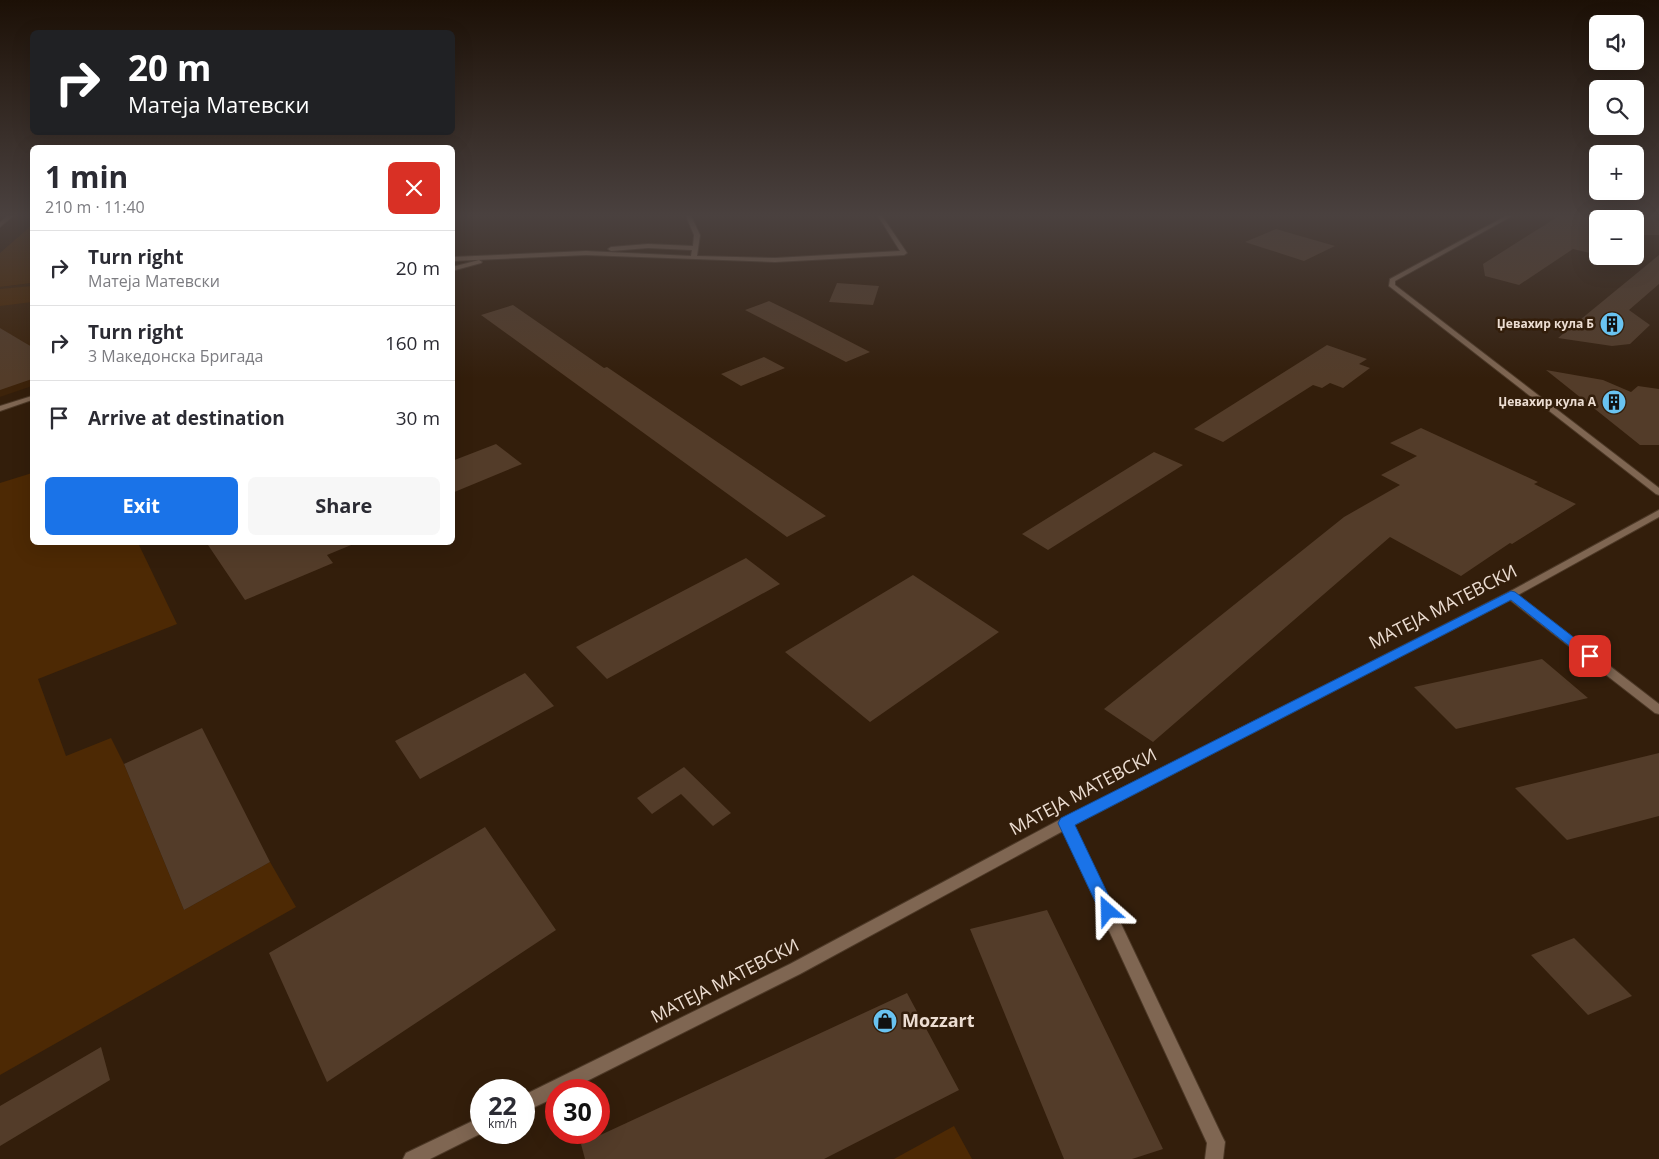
<!DOCTYPE html>
<html lang="en">
<head>
<meta charset="utf-8">
<style>
  :root { --surface:#fff; --page:#f7f7f7; --text:#2b2b33; --muted:#7c7c81; --line:#e1e1e2; --accent:#1a73e8 }
  body { margin:0; font-family:"Open Sans",sans-serif; background:var(--page); color:var(--text); height:100vh; display:flex; flex-direction:column; font-size:19px; white-space:nowrap }
  * { box-sizing:border-box; margin:0 }
  p { font-size:16px; color:var(--muted) }
  .icon { flex:none; width:28px; height:28px; fill:none; stroke:currentColor; stroke-width:2; stroke-linecap:round; stroke-linejoin:round }
  .map { position:relative; flex:1; overflow:hidden }
  .sheet { position:absolute; left:30px; top:145px; width:425px; height:400px; display:flex; flex-direction:column; background:var(--surface); border-radius:8px; box-shadow:0 5px 20px #0002 }
  .sheet>* { flex:none }
  .banner { position:absolute; left:30px; top:30px; width:425px; height:105px; border-radius:8px; box-shadow:0 5px 20px #0002; background:#202124; color:#fff; overflow:hidden }
  .tools { position:absolute; left:1589px; top:15px; display:grid; gap:10px }
  .tools a { display:grid; place-items:center; width:55px; height:55px; border-radius:8px; background:var(--surface); box-shadow:0 5px 20px #0002; font-size:25px }
  .speed { position:absolute; left:470px; top:1079px; display:flex; gap:10px; font-size:25px; font-weight:700; text-align:center }
  .speed>* { display:grid; place-content:center; width:65px; height:65px; border-radius:50%; background:var(--surface); box-shadow:0 5px 20px #0002; line-height:1 }
  .speed small { font-size:12px; font-weight:400 }
  .speed .limit { border:8px solid #d22; background:#fff; color:#111 }
  .pin { position:absolute; display:grid; place-items:center; width:42px; height:42px; color:#fff; margin:-21px; border-radius:10px; box-shadow:0 2px 8px #0006 }
  .me { position:absolute; width:55px; margin:-28px; rotate:335deg; stroke-linejoin:round; filter:drop-shadow(0 0 4px #0008) }
  .turn { display:flex; align-items:center; gap:18px; height:105px; padding:0 15px; font-size:22px }
  .turn .icon { width:65px; height:65px; stroke-width:2.5 }
  .turn b { display:block; font-size:35px; line-height:42px }
  .round { display:grid; place-items:center; flex:none; width:52px; height:52px; border-radius:8px; background:var(--page) }
  .overview { display:flex; align-items:center; justify-content:space-between; height:85px; padding:0 15px }
  h1 { font-size:30px; font-weight:700; line-height:38px }
  .primary-button { display:flex; gap:10px; margin-top:auto; padding:10px 15px }
  .primary-button a { flex:1; height:58px; border-radius:8px; background:var(--accent); color:#fff; font-size:20px; font-weight:700; line-height:58px; text-align:center }
  .primary-button a+a { background:var(--page); color:var(--text) }
  ul { padding:0; list-style:none }
  li { display:flex; align-items:center; gap:15px; height:75px; padding:0 15px; border-top:1px solid var(--line) }
  li div { flex:1 }
  li b { display:block; font-size:19px }
  li em { font-style:normal }
  .map>svg:first-child { display:block }
</style>
</head>
<body>
<div class="map">
<svg width="1659" height="1159" viewBox="0 0 1659 1159">
  <rect width="100%" height="100%" fill="#331e0b"/>
  <path fill="#3d230a" d="M 32,283 L 32,386 L 0,397 L 0,287 Z"/>
  <path fill="#4d2904" d="M 32,225 L 32,283 L 0,287 L 0,253 Z
    M 32,286 L 32,302 L 0,306 L 0,289 Z
    M 32,473 L 32,542 L 138,543 L 177,624 L 38,679 L 66,756 L 111,738 L 124,764 L 184,910 L 270,862 L 296,907 L 0,1075 L 0,483 Z
    M 954,1126 L 972,1159 L 894,1159 Z"/>
  <path fill="#533c29" d="M 1559,216 L 1598,216 L 1598,255 L 1573,249 L 1519,285 L 1485,276 L 1483,264 Z
    M 1635,216 L 1649,216 L 1659,221 L 1659,235 L 1635,235 Z
    M 1276,229 L 1335,246 L 1304,261 L 1245,242 Z
    M 1659,255 L 1659,284 L 1629,310 L 1650,325 L 1630,344 L 1612,346 L 1558,338 Z
    M 837,283 L 879,286 L 873,305 L 829,302 Z
    M 769,301 L 802,317 L 870,352 L 846,362 L 745,310 Z
    M 513,305 L 604,368 L 607,367 L 826,516 L 787,537 L 481,315 Z
    M 0,328 L 32,347 L 32,379 L 0,390 Z
    M 1327,345 L 1367,359 L 1359,364 L 1370,368 L 1343,388 L 1330,383 L 1322,388 L 1313,385 L 1223,442 L 1194,429 Z
    M 764,357 L 785,368 L 741,386 L 721,374 Z
    M 1546,370 L 1603,380 L 1631,392 L 1638,386 L 1659,389 L 1659,445 L 1640,445 Z
    M 1421,428 L 1538,482 L 1534,484 L 1576,504 L 1512,544 L 1510,543 L 1461,576 L 1390,537 L 1153,742 L 1104,709 L 1344,517 L 1400,485 L 1381,475 L 1417,456 L 1390,443 Z
    M 496,444 L 522,464 L 452,493 L 452,461 Z
    M 1154,452 L 1183,465 L 1048,550 L 1022,534 Z
    M 206,542 L 356,542 L 356,543 L 327,555 L 333,563 L 245,600 Z
    M 746,558 L 780,584 L 607,679 L 576,647 Z
    M 913,575 L 999,632 L 870,722 L 785,652 Z
    M 1542,659 L 1588,698 L 1456,729 L 1414,687 Z
    M 525,673 L 554,706 L 420,779 L 395,741 Z
    M 202,728 L 270,862 L 184,910 L 124,764 Z
    M 1659,753 L 1659,816 L 1567,840 L 1515,788 Z
    M 684,767 L 731,813 L 713,826 L 681,794 L 652,814 L 637,798 Z
    M 485,827 L 556,930 L 327,1082 L 269,953 Z
    M 1047,910 L 1163,1149 L 1132,1159 L 1064,1159 L 970,929 Z
    M 1574,938 L 1632,996 L 1588,1015 L 1531,955 Z
    M 907,993 L 959,1090 L 824,1159 L 585,1159 L 581,1144 Z
    M 101,1047 L 110,1080 L 0,1146 L 0,1106 Z"/>
  <g fill="none" stroke-linecap="round" stroke-linejoin="round">
    <defs>
      <path id="minor" d="M 686,216 L 691,216 L 700,235 L 697,256 L 775,258 L 900,251 L 878,216 L 882,216 L 907,253 L 904,255 L 775,262 L 586,255 L 452,261 L 452,257 L 586,251 L 691,256 L 692,250 L 648,248 L 611,251 L 608,249 L 611,247 L 648,244 L 693,246 L 694,235 Z
        M 1506,216 L 1512,216 L 1395,281 L 1395,285 L 1659,488 L 1659,495 L 1656,494 L 1389,286 L 1390,279 Z
        M 479,260 L 482,262 L 481,263 L 452,271 L 452,267 Z
        M 32,396 L 32,400 L 0,411 L 0,406 Z
        M 1659,510 L 1659,517 L 1518,595 L 1659,704 L 1659,714 L 1655,713 L 1510,600 L 1074,825 L 1222,1136 L 1225,1142 L 1223,1159 L 1205,1159 L 1207,1143 L 1063,831 L 800,974 L 569,1090 L 556,1090 L 556,1097 L 524,1112 L 524,1095 L 790,964 L 1061,819 L 1507,593 Z
        M 481,1117 L 481,1132 L 484,1132 L 430,1159 L 403,1159 L 406,1153 Z"/>
      <path id="tertiary" d="M 7,216 L 13,216 L 0,227 L 0,222 Z"/>
    </defs>
    <use href="#minor" stroke="#4d3927" stroke-width="2"/>
    <use href="#tertiary" stroke="#4d3927" stroke-width="2"/>
    <use href="#minor" fill="#7f6652" fill-rule="evenodd"/>
    <use href="#tertiary" fill="#7f6652" fill-rule="evenodd"/>
  </g>
  <linearGradient id="sky" x2="0" y2="1"><stop stop-color="#1c1006"/><stop offset="0.57" stop-color="#4a413f"/><stop offset="1" stop-color="#4a413f" stop-opacity="0"/></linearGradient>
  <rect width="1659" height="378" fill="url(#sky)"/>
  <path fill="#1a73e8" stroke="#114b97" d="M 1511,591 L 1515,592 L 1594,653 L 1596,656 L 1594,659 L 1586,659 L 1511,600 L 1075,825 L 1116,911 L 1113,916 L 1108,919 L 1102,916 L 1058,823 L 1061,818 Z"/>
  <defs>
    <symbol id="building-disc" viewBox="-11 -11 22 22"><circle r="9.5" fill="#69c3f1" stroke="#331e0b"/><path d="M-4-6H4V6H1V3H-1V6H-4ZM-2.5-4.3h1.7v1.8h-1.7ZM.8-4.3h1.7v1.8H.8ZM-2.5-1h1.7V.8h-1.7ZM.8-1h1.7V.8H.8Z" fill="#111"/></symbol>
    <symbol id="shop-disc" viewBox="-11 -11 22 22"><circle r="9.5" fill="#69c3f1" stroke="#331e0b"/><path d="M-5-2.5h2.3a2.7 3.5 0 0 1 5.4 0H5L5.5 6h-11ZM-1.5-2.5h3a1.5 2.3 0 0 0-3 0Z" fill="#111"/></symbol>
  </defs>
  <g fill-rule="evenodd">
    <use href="#building-disc" x="1598" y="310" width="28" height="28"/>
    <use href="#building-disc" x="1600" y="388" width="28" height="28"/>
    <use href="#shop-disc" x="871" y="1007" width="28" height="28"/>
  </g>
  <g text-anchor="middle" stroke-width="5" stroke-linejoin="round" paint-order="stroke">
    <g font-size="12" font-weight="bold" fill="#ecddd2" stroke="#331e0b" text-anchor="end">
      <text x="1594" y="328">Џевахир кула Б</text>
      <text x="1596" y="406">Џевахир кула А</text>
    </g>
    <g font-size="18" fill="#ecddd2" stroke="#331e0b">
      <text transform="translate(1443 607) rotate(-27)" y="6">МАТЕЈА МАТЕВСКИ</text>
      <text transform="translate(1083 792) rotate(-28)" y="6">МАТЕЈА МАТЕВСКИ</text>
      <text transform="translate(725 981) rotate(-27)" y="6">МАТЕЈА МАТЕВСКИ</text>
    </g>
    <g font-size="18" font-weight="bold" fill="#ecddd2" stroke="#331e0b" text-anchor="start">
      <text x="902" y="1027">Mozzart</text>
    </g>
  </g>
</svg>
<div class="tools">
<a><svg class="icon" aria-label="sound" viewBox="0 0 24 24"><path d="M4 9h4l5-4v14l-5-4H4zM17 9q2 3 0 6"/></svg></a>
<a><svg class="icon" aria-label="search" viewBox="0 0 24 24"><circle cx="10" cy="10" r="6"/><path d="M15 15l6 6"/></svg></a>
<a>+</a>
<a>−</a>
</div>
<div class="speed"><div>22<small>km/h</small></div><div class="limit">30</div></div>
<div class="pin" style="left:1590px;top:656px;background:#d93025"><svg class="icon" aria-label="arrive" viewBox="0 0 24 24"><path d="M6 21V4h12l-3 4 3 4H6"/></svg></div>
<svg class="me" style="left:1108px;top:911px" viewBox="-20 -20 40 40"><path d="M0-17L14 15 0 8-14 15z" fill="#1a73e8" stroke="#fff" stroke-width="4"/></svg>
<div class="banner">
<div class="turn"><svg class="icon" aria-label="right" viewBox="0 0 24 24"><path d="M7 20v-9h11M14 6l5 5-5 5"/></svg><div><b>20 m</b>Матеја Матевски</div></div>
</div>
<section class="sheet">
<div class="overview"><div><h1>1 min</h1><p>210 m · 11:40</p></div><a class="round" style="background:#d93025;color:#fff"><svg class="icon" aria-label="close" viewBox="0 0 24 24"><path d="M6 6l12 12M18 6L6 18"/></svg></a></div>
<ul>
<li><svg class="icon" aria-label="right" viewBox="0 0 24 24"><path d="M7 20v-9h11M14 6l5 5-5 5"/></svg><div><b>Turn right</b><p>Матеја Матевски</p></div><em>20 m</em></li>
<li><svg class="icon" aria-label="right" viewBox="0 0 24 24"><path d="M7 20v-9h11M14 6l5 5-5 5"/></svg><div><b>Turn right</b><p>3 Македонска Бригада</p></div><em>160 m</em></li>
<li><svg class="icon" aria-label="arrive" viewBox="0 0 24 24"><path d="M6 21V4h12l-3 4 3 4H6"/></svg><div><b>Arrive at destination</b></div><em>30 m</em></li>
</ul>
<div class="primary-button"><a>Exit</a><a>Share</a></div>
</section>
</div>
</body>
</html>
